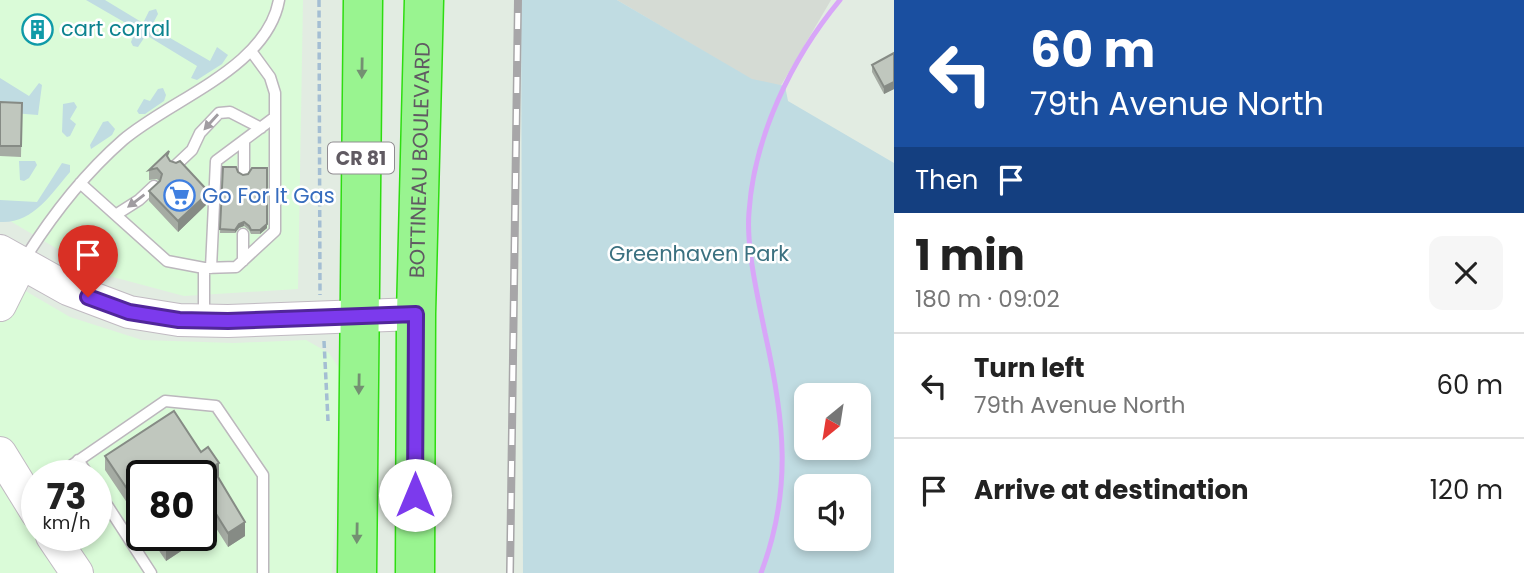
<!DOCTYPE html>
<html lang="en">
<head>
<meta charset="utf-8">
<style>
  :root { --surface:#fff; --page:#f6f6f6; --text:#222; --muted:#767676; --line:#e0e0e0 }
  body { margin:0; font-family:Poppins,sans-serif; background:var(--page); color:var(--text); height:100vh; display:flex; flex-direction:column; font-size:26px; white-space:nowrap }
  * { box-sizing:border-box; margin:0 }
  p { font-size:23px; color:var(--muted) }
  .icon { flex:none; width:38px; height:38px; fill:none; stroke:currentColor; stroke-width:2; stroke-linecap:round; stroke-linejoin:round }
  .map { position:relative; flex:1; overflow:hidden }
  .details { display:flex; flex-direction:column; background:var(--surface); width:630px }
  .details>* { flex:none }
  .banner { background:#1a4fa0; color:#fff; overflow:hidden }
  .needle { width:46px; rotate:210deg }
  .buttons { position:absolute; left:794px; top:383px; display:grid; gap:14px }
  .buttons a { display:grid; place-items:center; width:77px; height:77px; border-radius:14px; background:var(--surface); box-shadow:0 4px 10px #0003; font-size:35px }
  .speed { position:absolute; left:21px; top:460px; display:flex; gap:14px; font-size:35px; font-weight:700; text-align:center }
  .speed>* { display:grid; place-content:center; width:91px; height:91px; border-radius:50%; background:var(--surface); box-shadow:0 4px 10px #0003; line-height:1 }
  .speed small { font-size:18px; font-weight:400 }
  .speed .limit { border:4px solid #111; border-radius:10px; background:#fff; color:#111 }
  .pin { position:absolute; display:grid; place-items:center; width:60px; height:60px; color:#fff; margin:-72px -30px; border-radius:50% 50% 50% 0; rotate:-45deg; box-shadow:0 0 7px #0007 }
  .pin .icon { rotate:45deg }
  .me { position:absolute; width:77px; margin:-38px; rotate:0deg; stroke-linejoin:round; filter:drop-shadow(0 0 5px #0008) }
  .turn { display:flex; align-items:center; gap:24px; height:147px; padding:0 21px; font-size:32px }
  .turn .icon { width:91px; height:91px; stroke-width:2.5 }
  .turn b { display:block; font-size:49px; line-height:60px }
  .then { display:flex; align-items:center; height:66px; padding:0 21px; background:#0003; gap:14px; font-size:26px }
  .round { display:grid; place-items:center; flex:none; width:74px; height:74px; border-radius:14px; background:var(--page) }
  .summary { display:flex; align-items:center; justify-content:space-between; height:119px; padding:0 21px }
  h1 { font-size:42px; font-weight:700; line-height:52px }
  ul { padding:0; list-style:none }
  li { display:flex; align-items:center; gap:21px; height:105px; padding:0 21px; border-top:2px solid var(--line) }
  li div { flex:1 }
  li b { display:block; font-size:26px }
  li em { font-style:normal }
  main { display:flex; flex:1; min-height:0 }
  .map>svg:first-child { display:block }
</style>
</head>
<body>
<main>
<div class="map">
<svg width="894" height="573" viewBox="0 0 894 573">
  <rect width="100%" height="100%" fill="#e2ece2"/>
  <path fill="#dafbd8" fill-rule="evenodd" d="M 0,0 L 303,0 L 298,289 L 184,296 L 98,273 L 0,215 Z
    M 0,276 L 70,317 L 142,340 L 234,343 L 306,340 L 329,353 L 343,374 L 332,573 L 0,573 ZM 37,476 L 96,476 L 96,536 L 37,536 ZM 142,476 L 201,476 L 201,536 L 142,536 Z"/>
  <path fill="#d5dbd4" d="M 617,0 L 831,0 L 776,94 Z"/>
  <path fill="#c0dce2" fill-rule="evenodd" d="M 86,0 L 105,0 L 143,23 L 149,11 L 156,9 L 158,14 L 151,27 L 210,61 L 217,47 L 228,55 L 222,64 L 197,80 L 191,78 L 197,66 L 146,35 L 138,47 L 133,46 L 131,42 L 136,29 Z
    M 521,0 L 617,0 L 752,79 L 785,86 L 788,101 L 894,163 L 894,573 L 523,573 ZM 807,396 L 859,396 L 859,448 L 807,448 ZM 807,486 L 859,486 L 859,539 L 807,539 Z
    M 0,78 L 29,96 L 39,83 L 42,85 L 38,115 L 0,112 Z
    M 163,88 L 166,95 L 164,101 L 145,114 L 139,114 L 137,111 L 144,99 L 150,101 L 158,89 Z
    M 74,102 L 77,107 L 70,119 L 76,124 L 70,136 L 67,137 L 62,132 L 63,104 Z
    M 108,121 L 115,129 L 112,135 L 91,149 L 90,145 L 103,122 Z
    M 19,161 L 35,161 L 37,165 L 29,178 L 24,181 L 20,180 Z
    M 62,163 L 70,165 L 70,172 C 51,194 33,224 0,222 L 0,200 L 37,202 Z"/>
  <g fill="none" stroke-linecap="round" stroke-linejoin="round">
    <path stroke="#d8a6f8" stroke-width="5" d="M 761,573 C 793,489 784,418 765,333 C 758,298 746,248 749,212 C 754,136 792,58 840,0"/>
    <defs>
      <path id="lane" d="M 175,166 L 192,150 L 200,133 L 219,113 L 230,112 L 261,128
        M 244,171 L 244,140
        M 80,183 L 167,261 L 204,268 L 236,267 L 275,231 L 275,93 L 270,77 L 251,51
        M 117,214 L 139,200 L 154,186
        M 24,260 C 52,215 83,175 123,140 C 171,99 267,68 279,0
        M 243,261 L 243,234
        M 211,268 L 216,161 L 275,117
        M 204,318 L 204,268
        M 78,460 L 89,476
        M 56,476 L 165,401 L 216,406 L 263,475 L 263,573
        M 96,488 L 151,573"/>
      <path id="secondary" d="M 0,251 L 68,289 L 129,312 L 179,320 L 228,321 L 416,314
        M 0,305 L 21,263
        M 0,453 L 37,513
        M 52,536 L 77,573"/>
      <g id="highway">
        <path d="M 357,573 L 363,0"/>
        <path id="s1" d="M 415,573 L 416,314 L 424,0"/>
      </g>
    </defs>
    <use href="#lane" stroke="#bcb7bd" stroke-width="13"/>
    <use href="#secondary" stroke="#c1bac2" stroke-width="34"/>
    <use href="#highway" stroke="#2edd11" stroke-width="41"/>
    <path stroke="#a4bed3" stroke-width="3.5" stroke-dasharray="7 3.5" stroke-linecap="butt" d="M 319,0 L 320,295
      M 324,341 L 328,421"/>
    <use href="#lane" stroke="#fff" stroke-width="10"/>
    <use href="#secondary" stroke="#fff" stroke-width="32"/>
    <use href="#highway" stroke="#99f490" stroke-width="38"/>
    <defs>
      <path id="rail" d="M 510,573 L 518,0"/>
    </defs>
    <use href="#rail" stroke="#a7a6a8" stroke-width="8"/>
    <use href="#rail" stroke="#fff" stroke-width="5" stroke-dasharray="16" stroke-linecap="butt"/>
  </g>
  <path fill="#a5aba3" d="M 894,53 L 894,89 L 884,94 L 872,72 L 872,65 Z
    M 0,102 L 22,103 L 21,157 L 0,156 Z
    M 169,159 L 206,189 L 206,205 L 178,232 L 149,201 L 149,191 L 159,181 L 157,179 L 149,180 L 149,170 Z
    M 223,167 L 238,172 L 267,228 L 260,234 L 251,234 L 249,230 L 244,226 L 239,228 L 235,233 L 220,233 Z
    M 201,452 L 219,476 L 217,477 L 245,536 L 228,547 L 216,528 L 166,561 L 149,536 L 201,536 L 142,476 L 142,525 L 105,470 L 105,456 Z"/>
  <path fill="#868b85" d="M 894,82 L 894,89 L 884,94 L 884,87 Z
    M 206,195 L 206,205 L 178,232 L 178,221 Z
    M 244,222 L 244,226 L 239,228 L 235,233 L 235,230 L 239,224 Z
    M 267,224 L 267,228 L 260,234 L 260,230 Z
    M 219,463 L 219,476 L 212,481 L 212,467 Z
    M 216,514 L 216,528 L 166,561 L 166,547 L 183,536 L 201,536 L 201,524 Z
    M 245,522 L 245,536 L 228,547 L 228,533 Z"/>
  <path fill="#c0c7be" stroke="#868b85" stroke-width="2" d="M 894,53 L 894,82 L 884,87 L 872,65 Z
    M 0,102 L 22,103 L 21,146 L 0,146 Z
    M 169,151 L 167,156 L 170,161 L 176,163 L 180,161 L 206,189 L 206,195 L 178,221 L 149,191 L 160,181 L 162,174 L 157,168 L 149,170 Z
    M 223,167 L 236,167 L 238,172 L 243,175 L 248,174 L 252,168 L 267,168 L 267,224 L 260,230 L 251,230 L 249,226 L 244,222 L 239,224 L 235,230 L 220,229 Z
    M 174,411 L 201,452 L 208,447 L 219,463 L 212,467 L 245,522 L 228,533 L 216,514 L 201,524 L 201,476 L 142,476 L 142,511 L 105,456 Z
    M 158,536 L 183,536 L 166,547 Z"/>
  <defs><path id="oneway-solid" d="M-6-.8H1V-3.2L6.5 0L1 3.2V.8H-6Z" transform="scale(1.75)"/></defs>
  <g fill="#749072">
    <use href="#oneway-solid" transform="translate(362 68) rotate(91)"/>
    <use href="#oneway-solid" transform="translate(359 384) rotate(91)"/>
    <use href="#oneway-solid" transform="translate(357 533) rotate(91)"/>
  </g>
  <g fill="#a09ca1">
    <use href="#oneway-solid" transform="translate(211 122) rotate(132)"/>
    <use href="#oneway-solid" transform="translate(136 201) rotate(143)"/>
  </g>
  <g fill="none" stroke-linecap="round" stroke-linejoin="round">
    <defs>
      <path id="route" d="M 88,297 L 129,312 L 179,320 L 228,321 L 416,314 L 415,495"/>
    </defs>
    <use href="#route" stroke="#51269a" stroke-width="18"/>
    <use href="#route" stroke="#7c3aed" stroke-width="12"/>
  </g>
  <defs>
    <symbol id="building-ring" viewBox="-11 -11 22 22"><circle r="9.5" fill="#fff" stroke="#0f9aa8" stroke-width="1.5"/><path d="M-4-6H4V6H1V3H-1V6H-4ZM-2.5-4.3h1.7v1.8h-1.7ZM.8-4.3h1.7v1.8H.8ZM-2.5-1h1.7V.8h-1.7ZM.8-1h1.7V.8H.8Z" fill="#0f9aa8"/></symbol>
    <symbol id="supermarket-ring" viewBox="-11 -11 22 22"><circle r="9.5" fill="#fff" stroke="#3f7fe0" stroke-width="1.5"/><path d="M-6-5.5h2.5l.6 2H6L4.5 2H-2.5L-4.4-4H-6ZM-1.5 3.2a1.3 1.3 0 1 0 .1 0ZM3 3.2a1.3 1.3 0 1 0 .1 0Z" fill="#3f7fe0"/></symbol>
  </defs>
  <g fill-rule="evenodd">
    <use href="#building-ring" x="20" y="12" width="35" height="35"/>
    <use href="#supermarket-ring" x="162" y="178" width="35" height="35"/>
  </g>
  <g text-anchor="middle" stroke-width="5" stroke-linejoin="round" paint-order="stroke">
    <rect fill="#fff" stroke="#908c91" stroke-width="2" x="328" y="142.5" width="66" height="31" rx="5"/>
    <g font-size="19" font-weight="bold" fill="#605a62">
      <text x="361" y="165">CR 81</text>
    </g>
    <g font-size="21" fill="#0d838f" stroke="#fff" text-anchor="start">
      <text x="61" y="36">cart corral</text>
    </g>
    <g font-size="21" fill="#605a62" stroke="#fff">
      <text dy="7" stroke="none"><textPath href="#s1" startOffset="413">BOTTINEAU BOULEVARD</textPath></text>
    </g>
    <g font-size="21" fill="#366cbe" stroke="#fff" text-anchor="start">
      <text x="202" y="203">Go For It Gas</text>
    </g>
    <g font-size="21" fill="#3b7180" stroke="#fff">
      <text x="699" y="261">Greenhaven Park</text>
    </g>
  </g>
</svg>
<div class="buttons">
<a><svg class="needle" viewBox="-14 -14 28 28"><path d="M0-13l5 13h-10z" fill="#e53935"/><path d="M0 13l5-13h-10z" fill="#767676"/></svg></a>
<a><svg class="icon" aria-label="sound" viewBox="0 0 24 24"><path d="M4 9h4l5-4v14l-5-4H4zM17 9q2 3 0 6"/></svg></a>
</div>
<div class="speed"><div>73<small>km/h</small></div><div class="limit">80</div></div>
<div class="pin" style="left:88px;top:297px;background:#d93025"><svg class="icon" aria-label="arrive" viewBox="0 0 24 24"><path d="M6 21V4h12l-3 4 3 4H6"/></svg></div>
<svg class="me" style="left:415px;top:495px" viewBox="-20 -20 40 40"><circle r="19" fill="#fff"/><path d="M0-13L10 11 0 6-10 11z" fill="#7c3aed"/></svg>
</div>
<section class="details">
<div class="banner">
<div class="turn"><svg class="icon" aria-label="left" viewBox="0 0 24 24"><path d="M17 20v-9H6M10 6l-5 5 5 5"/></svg><div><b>60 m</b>79th Avenue North</div></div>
<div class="then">Then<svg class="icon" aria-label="arrive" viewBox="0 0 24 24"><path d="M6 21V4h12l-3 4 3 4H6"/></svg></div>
</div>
<div class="summary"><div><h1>1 min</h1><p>180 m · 09:02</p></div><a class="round"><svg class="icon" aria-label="close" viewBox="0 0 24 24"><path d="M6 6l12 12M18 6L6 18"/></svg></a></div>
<ul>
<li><svg class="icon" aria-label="left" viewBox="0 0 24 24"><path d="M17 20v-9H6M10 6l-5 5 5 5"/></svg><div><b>Turn left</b><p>79th Avenue North</p></div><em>60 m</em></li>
<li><svg class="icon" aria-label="arrive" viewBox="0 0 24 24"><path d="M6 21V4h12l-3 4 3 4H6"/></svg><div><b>Arrive at destination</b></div><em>120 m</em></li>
</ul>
</section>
</main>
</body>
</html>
